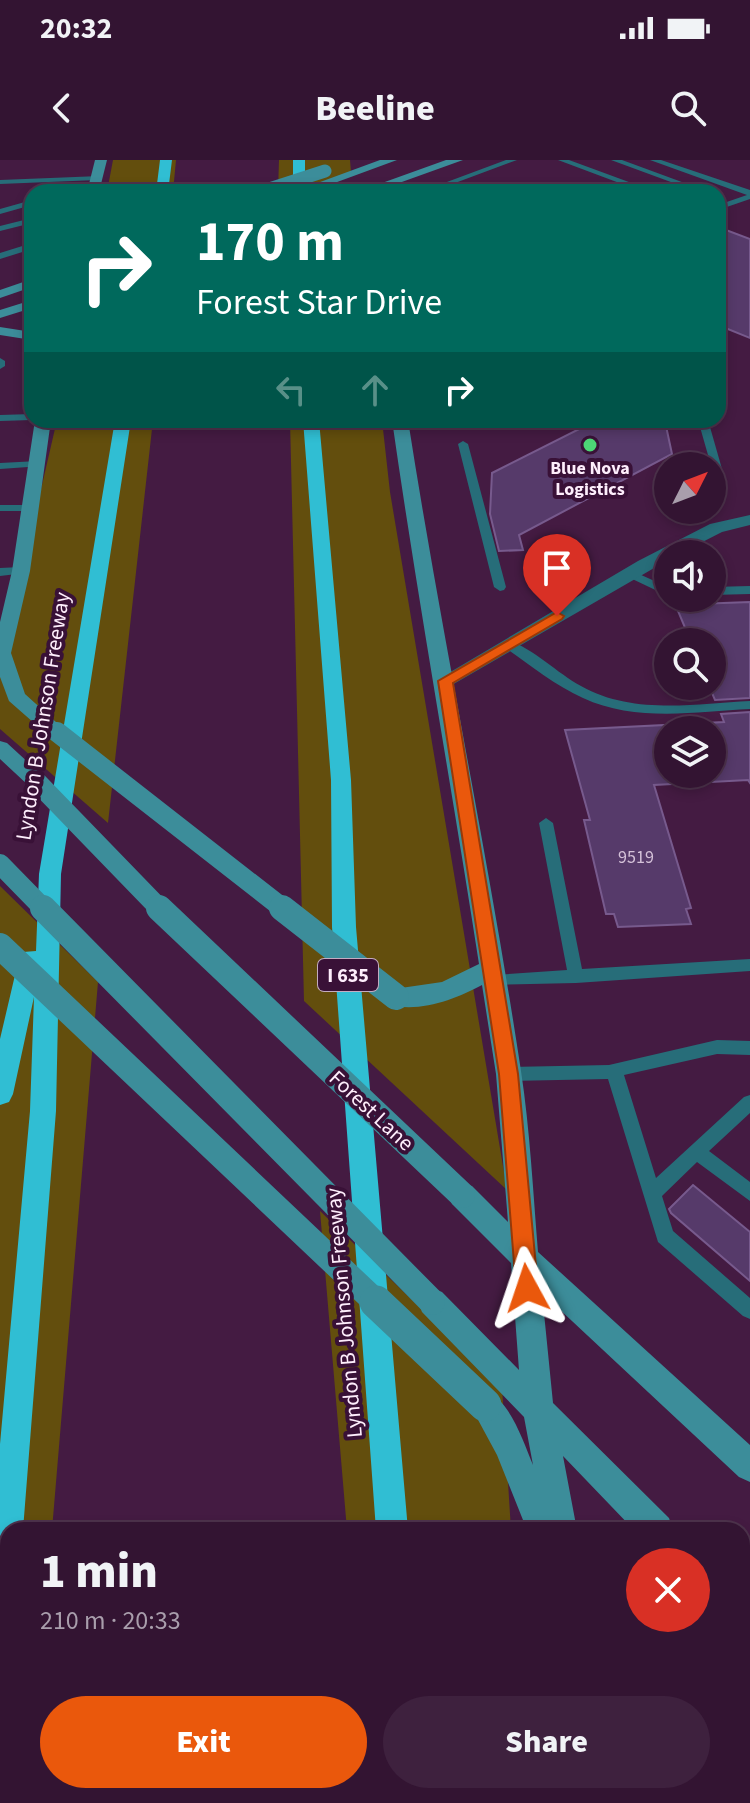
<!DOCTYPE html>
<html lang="en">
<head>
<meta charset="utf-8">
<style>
  :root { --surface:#331432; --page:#3e213e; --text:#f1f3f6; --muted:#a99eac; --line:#4e334d; --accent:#ea580c }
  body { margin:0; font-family:"Source Sans 3",sans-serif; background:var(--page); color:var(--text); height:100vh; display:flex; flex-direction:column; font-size:30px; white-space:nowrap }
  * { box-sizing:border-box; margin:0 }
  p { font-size:26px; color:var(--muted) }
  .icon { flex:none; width:44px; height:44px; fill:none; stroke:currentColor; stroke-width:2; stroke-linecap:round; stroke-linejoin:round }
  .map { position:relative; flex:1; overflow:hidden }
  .sheet { position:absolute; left:0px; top:1362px; width:750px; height:282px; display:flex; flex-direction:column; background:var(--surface); border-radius:24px 24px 0 0; box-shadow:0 4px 12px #0003,0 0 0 2px var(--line) }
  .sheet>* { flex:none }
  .guide { position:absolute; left:24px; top:24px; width:702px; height:244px; border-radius:24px; box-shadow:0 4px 12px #0003,0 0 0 2px var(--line); background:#00695c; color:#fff; overflow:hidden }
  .needle { width:52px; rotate:48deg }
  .fabs { position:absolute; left:654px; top:292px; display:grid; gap:16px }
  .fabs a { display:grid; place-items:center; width:72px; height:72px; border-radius:50%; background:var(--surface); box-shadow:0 4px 12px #0003,0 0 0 2px var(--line); font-size:40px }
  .pin { position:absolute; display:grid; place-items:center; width:68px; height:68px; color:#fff; margin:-82px -34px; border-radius:50% 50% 50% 0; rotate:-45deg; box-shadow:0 0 8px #0007 }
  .pin .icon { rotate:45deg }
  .me { position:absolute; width:88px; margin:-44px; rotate:355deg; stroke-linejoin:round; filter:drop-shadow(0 0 6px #0008) }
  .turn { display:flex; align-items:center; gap:28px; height:168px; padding:0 40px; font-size:36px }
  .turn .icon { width:104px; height:104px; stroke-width:2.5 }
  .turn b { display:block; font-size:56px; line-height:68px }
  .lanes { display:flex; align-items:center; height:76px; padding:0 40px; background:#0003; justify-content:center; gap:40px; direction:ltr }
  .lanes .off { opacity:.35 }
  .round { display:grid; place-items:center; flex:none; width:84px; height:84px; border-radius:42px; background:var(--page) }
  .headline { display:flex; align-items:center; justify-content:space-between; height:136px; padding:0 40px }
  h1 { font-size:48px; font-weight:800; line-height:60px }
  .action { display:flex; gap:16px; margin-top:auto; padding:16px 40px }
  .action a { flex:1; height:92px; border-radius:48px; background:var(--accent); color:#fff; font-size:32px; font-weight:800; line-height:92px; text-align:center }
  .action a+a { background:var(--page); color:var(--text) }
  .status { display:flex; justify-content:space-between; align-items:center; height:56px; padding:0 40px; background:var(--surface); direction:ltr }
  .status svg { height:22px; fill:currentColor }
  header { display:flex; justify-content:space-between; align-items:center; height:104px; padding:0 40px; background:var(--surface); font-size:36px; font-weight:800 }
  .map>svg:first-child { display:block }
</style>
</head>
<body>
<div class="status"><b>20:32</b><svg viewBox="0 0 49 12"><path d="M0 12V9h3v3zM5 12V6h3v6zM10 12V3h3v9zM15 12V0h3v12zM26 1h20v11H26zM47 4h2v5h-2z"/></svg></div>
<header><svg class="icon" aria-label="back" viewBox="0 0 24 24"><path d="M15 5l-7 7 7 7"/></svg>Beeline<svg class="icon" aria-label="search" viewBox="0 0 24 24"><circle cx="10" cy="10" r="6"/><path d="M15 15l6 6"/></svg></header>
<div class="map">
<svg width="750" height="1643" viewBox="0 0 750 1643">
  <rect width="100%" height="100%" fill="#441b42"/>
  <path fill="#634e0d" d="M 113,0 L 176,0 L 173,32 L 107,32 Z
    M 279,0 L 350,0 L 351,12 L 293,32 L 278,32 Z
    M 57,260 L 153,260 L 108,663 L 0,569 L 0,507 Z
    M 290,260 L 382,260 L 390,332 L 507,1030 L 304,841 Z
    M 0,726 L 98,822 L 52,1370 L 8,1370 L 8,1636 L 30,1636 L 29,1643 L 0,1643 Z
    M 320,1051 L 502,1227 L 511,1370 L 347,1370 Z
    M 369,1636 L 528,1636 L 528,1643 L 370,1643 Z"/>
  <path fill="#563a6a" stroke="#775a8d" stroke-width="2" fill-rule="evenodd" d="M 718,67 L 750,79 L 750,178 L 718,165 Z
    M 597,260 L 653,260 L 666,266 L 672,294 L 519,375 L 523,390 L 499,391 L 490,354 L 492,313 Z
    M 750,442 L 750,538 L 715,540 L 709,526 L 712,526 L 712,482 L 691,482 L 678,451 L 699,450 L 697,444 Z
    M 750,552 L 750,623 L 748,620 L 654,625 L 691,748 L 686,749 L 691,764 L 618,767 L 614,754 L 606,754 L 584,660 L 590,660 L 565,570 L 724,562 L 721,554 ZM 668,570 L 712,570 L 712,614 L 668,614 Z
    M 693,1025 L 750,1072 L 750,1121 L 671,1053 L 669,1049 Z"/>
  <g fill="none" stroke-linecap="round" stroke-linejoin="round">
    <path fill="#276d79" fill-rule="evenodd" d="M 506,0 L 517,0 L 431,32 L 420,32 Z
      M 558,0 L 569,0 L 656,32 C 646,32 638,27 629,27 C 620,27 612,32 602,32 L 622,24 Z
      M 611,0 L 622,0 L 709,32 L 698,32 Z
      M 650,0 L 661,0 L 750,30 L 750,39 L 718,50 L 718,45 L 747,35 Z
      M 100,16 L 97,20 L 0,24 L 0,20 Z
      M 32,40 L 32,45 L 0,54 L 0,49 Z
      M 32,58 L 32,63 L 0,71 L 0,66 Z
      M 32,83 L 32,89 L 0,99 L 0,93 Z
      M 0,198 L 5,201 L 5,206 L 0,209 Z
      M 32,254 L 32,260 L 0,261 L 0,255 Z
      M 698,260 L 708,260 L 722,309 L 721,311 L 712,309 Z
      M 463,281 L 468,284 L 506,427 L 504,430 L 500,431 L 494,427 L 458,284 Z
      M 38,301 L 43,304 L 42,306 L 0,309 L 0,303 Z
      M 0,345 L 30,345 L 36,348 L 30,351 L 0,351 Z
      M 21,407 L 25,409 L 25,413 L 0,416 L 0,408 Z
      M 630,410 L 668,427 L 668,436 L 626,416 L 626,412 Z
      M 750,426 L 750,434 L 712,435 L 712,427 Z
      M 508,480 C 534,489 557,513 581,526 C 632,555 694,544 750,541 L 750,549 C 695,552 634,562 583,538 C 554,525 529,504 504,487 L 502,484 Z
      M 546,658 L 553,663 L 582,809 L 750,799 L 750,811 L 576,823 L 488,825 L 486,821 L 488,817 L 494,815 L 567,810 L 539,663 Z
      M 717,880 L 750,881 L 750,895 L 717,894 L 624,915 L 656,1018 L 744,937 L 750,935 L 750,953 L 709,991 L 750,1022 L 750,1041 L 697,1002 L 662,1036 L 673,1071 L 750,1138 L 750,1159 L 743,1156 L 658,1082 L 608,919 L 509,921 L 503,919 L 501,914 L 503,909 L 509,907 L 609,905 Z"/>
    <path fill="#276d79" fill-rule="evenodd" d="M 750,355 L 750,365 L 722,372 L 679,394 L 668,394 L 668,400 L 452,525 L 438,525 L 435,521 L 638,401 L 710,364 Z"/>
    <path fill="#3c8d9a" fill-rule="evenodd" d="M 95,0 L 107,0 L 99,32 L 87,32 Z
      M 380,0 L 397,0 L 310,32 L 293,32 Z
      M 446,0 L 463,0 L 374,32 L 357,32 Z
      M 32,119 L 32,127 L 0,138 L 0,130 Z
      M 32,140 L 32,148 L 0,158 L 0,150 Z
      M 0,167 L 32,172 L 32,180 L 0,175 Z
      M 35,260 L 51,260 L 30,411 L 11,493 L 25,534 L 67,572 L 57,579 L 50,577 L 9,541 L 0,517 L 0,462 L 12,411 Z
      M 392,260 L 408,260 C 442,478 488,693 521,911 C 530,970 533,1032 538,1092 L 750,1285 L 750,1322 L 739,1317 L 542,1133 L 553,1243 L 669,1358 L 673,1370 L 634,1370 L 563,1296 L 577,1370 L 527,1370 L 497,1295 L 470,1245 L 474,1234 L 485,1230 C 510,1240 523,1281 533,1305 L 524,1257 L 422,1152 L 418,1142 L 422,1132 L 432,1128 L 442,1132 L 519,1210 L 511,1103 L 452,1044 L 448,1035 L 452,1026 L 462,1023 L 472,1026 L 508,1062 L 496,914 L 482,825 C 456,839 418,854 387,844 L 384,837 L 387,830 L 442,822 L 479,804 C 451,623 418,442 392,260 Z
      M 0,581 L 7,583 L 43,616 L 46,621 L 43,626 L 29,626 L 0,599 Z
      M 742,1438 L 750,1441 L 750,1480 L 742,1477 Z
      M 595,1636 L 664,1636 L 663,1643 L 596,1643 Z"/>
    <path fill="#30bed3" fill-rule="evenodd" d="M 160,0 L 172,0 L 168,32 L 156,32 Z
      M 293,0 L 305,0 L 305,32 L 293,32 Z
      M 115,260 L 131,260 L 61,714 L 56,951 L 23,1370 L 8,1370 L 8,1451 L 0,1455 L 0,1284 L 30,951 L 34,837 L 13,934 L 9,942 L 0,945 L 0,879 L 19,798 L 23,792 L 36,791 L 39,714 Z
      M 303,260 L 319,260 L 351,620 L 356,767 L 408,1370 L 376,1370 L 332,767 L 331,620 Z
      M 396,1636 L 432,1636 L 432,1643 L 396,1643 Z"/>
    <path stroke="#3c8d9a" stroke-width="13" d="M 260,32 L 325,11"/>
    <path stroke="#3c8d9a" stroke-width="20" d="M 57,572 L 285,750
      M 36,621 L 161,750
      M 0,704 L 45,750"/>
    <path stroke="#3c8d9a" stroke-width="26" d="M 43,748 L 432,1142
      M 159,748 L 462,1035
      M 282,748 L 396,837
      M 0,786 L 378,1144"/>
    <path stroke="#3c8d9a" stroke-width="33" d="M 376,1142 L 485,1245"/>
  </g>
  <path fill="#ea580c" stroke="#983908" stroke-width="2" d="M 557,452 L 564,456 L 562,459 L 453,523 L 518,914 L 538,1128 L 535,1135 L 527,1138 L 519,1135 L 516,1128 L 499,914 L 438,521 Z"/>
  <circle fill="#4dd676" stroke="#391137" stroke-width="3" cx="590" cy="285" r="8"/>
  <g text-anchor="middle" stroke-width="8" stroke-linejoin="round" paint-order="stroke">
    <g font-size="18" font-weight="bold" fill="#feeefc" stroke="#391137">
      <text x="590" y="314">Blue Nova<tspan x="590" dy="21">Logistics</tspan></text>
    </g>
    <g font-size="18" fill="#d4c1d8">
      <text x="636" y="703">9519</text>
    </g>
    <rect fill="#391137" stroke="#c3acc1" stroke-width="2" x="318" y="799" width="60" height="32" rx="6"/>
    <g font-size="20" font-weight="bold" fill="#feeefc">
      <text x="348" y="822">I 635</text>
    </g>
    <g font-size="22" fill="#feeefc" stroke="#391137">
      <text transform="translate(42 556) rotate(-81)" y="8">Lyndon B Johnson Freeway</text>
      <text transform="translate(372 950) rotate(43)" y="8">Forest Lane</text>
      <text transform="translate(343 1153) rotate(-95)" y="8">Lyndon B Johnson Freeway</text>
    </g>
  </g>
</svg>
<div class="fabs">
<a><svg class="needle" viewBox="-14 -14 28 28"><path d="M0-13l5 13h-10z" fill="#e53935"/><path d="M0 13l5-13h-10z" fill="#a99eac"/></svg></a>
<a><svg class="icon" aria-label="sound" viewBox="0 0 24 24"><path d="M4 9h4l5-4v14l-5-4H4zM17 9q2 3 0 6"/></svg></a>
<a><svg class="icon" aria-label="search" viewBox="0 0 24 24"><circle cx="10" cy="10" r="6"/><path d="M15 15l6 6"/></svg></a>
<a><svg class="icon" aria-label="layers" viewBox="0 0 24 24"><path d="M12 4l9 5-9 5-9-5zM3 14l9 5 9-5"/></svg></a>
</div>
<div class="pin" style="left:557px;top:456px;background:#d93025"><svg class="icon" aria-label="arrive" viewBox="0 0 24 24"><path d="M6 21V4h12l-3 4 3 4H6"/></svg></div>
<svg class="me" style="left:527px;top:1128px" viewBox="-20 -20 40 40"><path d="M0-17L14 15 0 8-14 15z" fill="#ea580c" stroke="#fff" stroke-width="4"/></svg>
<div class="guide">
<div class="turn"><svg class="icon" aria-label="right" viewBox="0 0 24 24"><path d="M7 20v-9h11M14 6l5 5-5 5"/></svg><div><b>170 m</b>Forest Star Drive</div></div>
<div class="lanes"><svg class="icon off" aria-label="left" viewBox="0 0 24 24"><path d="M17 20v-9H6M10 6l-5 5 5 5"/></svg><svg class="icon off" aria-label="ahead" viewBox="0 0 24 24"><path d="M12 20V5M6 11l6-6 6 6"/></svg><svg class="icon" aria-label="right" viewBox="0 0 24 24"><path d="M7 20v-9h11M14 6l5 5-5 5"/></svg></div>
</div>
<section class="sheet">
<div class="headline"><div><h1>1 min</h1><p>210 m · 20:33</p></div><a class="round" style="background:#d93025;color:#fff"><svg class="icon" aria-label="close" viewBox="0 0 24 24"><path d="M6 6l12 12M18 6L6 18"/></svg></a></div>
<div class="action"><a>Exit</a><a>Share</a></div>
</section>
</div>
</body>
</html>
